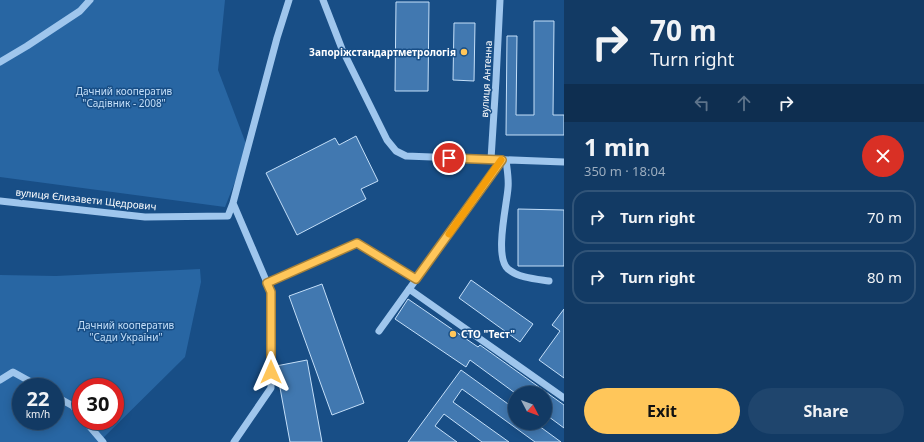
<!DOCTYPE html>
<html lang="en">
<head>
<meta charset="utf-8">
<style>
  :root { --surface:#123a64; --page:#1f456d; --text:#f1f3f6; --muted:#9cadbf; --line:#315478; --accent:#ffc65a }
  body { margin:0; font-family:"Noto Sans",sans-serif; background:var(--page); color:var(--text); height:100vh; display:flex; flex-direction:column; font-size:15px; white-space:nowrap }
  * { box-sizing:border-box; margin:0 }
  p { font-size:13px; color:var(--muted) }
  .icon { flex:none; width:22px; height:22px; fill:none; stroke:currentColor; stroke-width:2; stroke-linecap:round; stroke-linejoin:round }
  .map { position:relative; flex:1; overflow:hidden }
  .sheet { display:flex; flex-direction:column; background:var(--surface); width:360px }
  .sheet>* { flex:none }
  .guide { background:#123a64; color:var(--text); overflow:hidden }
  .needle { width:26px; rotate:131deg }
  .tools { position:absolute; left:508px; top:386px; display:grid; gap:8px }
  .tools a { display:grid; place-items:center; width:44px; height:44px; border-radius:50%; background:var(--surface); box-shadow:0 2px 10px #0003,0 0 0 1px var(--line); font-size:20px }
  .speed { position:absolute; left:12px; top:378px; display:flex; gap:8px; font-size:20px; font-weight:700; text-align:center }
  .speed>* { display:grid; place-content:center; width:52px; height:52px; border-radius:50%; background:var(--surface); box-shadow:0 2px 10px #0003,0 0 0 1px var(--line); line-height:1 }
  .speed small { font-size:10px; font-weight:400 }
  .speed .limit { border:6px solid #d22; background:#fff; color:#111 }
  .pin { position:absolute; display:grid; place-items:center; width:34px; height:34px; color:#fff; margin:-17px; border:2px solid #fff; border-radius:50%; box-shadow:0 1px 4px #0007 }
  .me { position:absolute; width:44px; margin:-22px; rotate:0deg; stroke-linejoin:round; filter:drop-shadow(0 0 3px #0008) }
  .turn { display:flex; align-items:center; gap:14px; height:84px; padding:0 20px; font-size:18px }
  .turn .icon { width:52px; height:52px; stroke-width:2.5 }
  .turn b { display:block; font-size:28px; line-height:34px }
  .lanes { display:flex; align-items:center; height:38px; padding:0 20px; background:#0003; justify-content:center; gap:20px; direction:ltr }
  .lanes .off { opacity:.35 }
  .round { display:grid; place-items:center; flex:none; width:42px; height:42px; border-radius:21px; background:var(--page) }
  .head { display:flex; align-items:center; justify-content:space-between; height:68px; padding:0 20px }
  h1 { font-size:24px; font-weight:700; line-height:30px }
  .button { display:flex; gap:8px; margin-top:auto; padding:8px 20px }
  .button a { flex:1; height:46px; border-radius:24px; background:var(--accent); color:#111; font-size:16px; font-weight:700; line-height:46px; text-align:center }
  .button a+a { background:var(--page); color:var(--text) }
  ul { padding:0; list-style:none }
  li { display:flex; align-items:center; gap:12px; height:54px; margin:0 8px 6px; padding:0 12px; border:2px solid var(--line); border-radius:16px }
  li div { flex:1 }
  li b { display:block; font-size:15px }
  li em { font-style:normal }
  main { display:flex; flex:1; min-height:0 }
  .map>svg:first-child { display:block }
</style>
</head>
<body>
<main>
<div class="map">
<svg width="564" height="442" viewBox="0 0 564 442">
  <rect width="100%" height="100%" fill="#184e86"/>
  <path fill="#2866a3" fill-rule="evenodd" d="M 0,0 L 225,0 L 218,70 L 248,149 L 225,207 L 0,177 Z
    M 200,269 L 201,282 L 185,357 L 99,442 L 0,442 L 0,275 L 56,276 ZM 21,387 L 55,387 L 55,421 L 21,421 ZM 81,387 L 115,387 L 115,421 L 81,421 Z"/>
  <path fill="#4178b0" stroke="#c4dff9" d="M 396,2 L 429,2 L 428,91 L 395,91 Z
    M 534,21 L 554,21 L 553,115 L 564,115 L 564,135 L 506,135 L 507,36 L 517,36 L 516,115 L 534,115 Z
    M 454,23 L 475,23 L 474,81 L 453,80 Z
    M 356,136 L 378,181 L 361,189 L 366,199 L 297,235 L 266,173 L 335,138 L 339,145 Z
    M 518,209 L 564,210 L 564,266 L 518,266 Z
    M 471,280 L 533,324 L 520,342 L 459,298 Z
    M 322,284 L 364,403 L 332,415 L 289,296 Z
    M 408,299 L 478,347 L 480,345 L 564,405 L 564,428 L 545,414 L 545,393 L 515,393 L 470,360 L 466,367 L 395,319 Z
    M 564,309 L 564,378 L 539,360 L 560,331 L 552,325 Z
    M 307,360 L 322,442 L 290,442 L 276,366 Z
    M 461,370 L 515,409 L 515,423 L 535,423 L 561,442 L 535,442 L 462,389 L 453,402 L 509,442 L 482,442 L 444,414 L 435,426 L 457,442 L 408,442 Z"/>
  <g fill="none" stroke-linecap="round" stroke-linejoin="round">
    <path stroke="#9fc6ed" stroke-width="7" d="M 323,0 L 342,49 L 387,140 L 396,151 L 406,156 L 564,162
      M 0,62 L 27,46 L 80,11 L 90,0
      M 491,159 L 496,80 L 500,0
      M 506,160 C 507,169 509,179 508,188 C 507,204 494,257 508,269 C 519,278 535,279 549,281
      M 0,201 L 145,217 L 228,216 L 233,203
      M 267,283 L 357,243 L 416,279
      M 409,289 L 564,398
      M 379,331 L 502,160
      M 0,380 L 13,372 L 40,387
      M 55,396 L 73,406 L 81,417
      M 85,421 L 103,442
      M 234,442 L 271,388 L 271,292 L 233,203 L 277,38 L 289,0"/>
  </g>
  <g fill="none" stroke-linecap="round" stroke-linejoin="round">
    <defs>
      <path id="route" d="M 271,372 L 271,292 L 267,283 L 357,243 L 416,279 L 502,160 L 449,158"/>
    </defs>
    <use href="#route" stroke="#a6813a" stroke-width="10"/>
    <use href="#route" stroke="#ffc65a" stroke-width="7"/>
    <path stroke="#f59e0b" stroke-width="7" d="M 449,234 L 501,160"/>
  </g>
  <g fill="#ffc65a" stroke="#184e86" stroke-width="1.5">
    <circle cx="464" cy="52" r="4"/>
    <circle cx="453" cy="334" r="4"/>
  </g>
  <g text-anchor="middle" stroke-width="3" stroke-linejoin="round" paint-order="stroke">
    <g font-size="10" font-weight="bold" fill="#fff" stroke="#184e86" text-anchor="end">
      <text x="456" y="56">Запоріжстандартметрологія</text>
      <text x="461" y="338" text-anchor="start">СТО "Тест"</text>
    </g>
    <g font-size="10" fill="#fff" stroke="#184e86">
      <text transform="translate(486 79) rotate(-87)" y="4">вулиця Антенна</text>
      <text transform="translate(86 199) rotate(6)" y="4">вулиця Єлизавети Щедрович</text>
    </g>
    <g font-size="10" fill="#c4dff9" stroke="#184e86">
      <text x="124" y="95">Дачний кооператив<tspan x="124" dy="12">"Садівник - 2008"</tspan></text>
      <text x="126" y="329">Дачний кооператив<tspan x="126" dy="12">"Сади України"</tspan></text>
    </g>
  </g>
</svg>
<div class="tools">
<a><svg class="needle" viewBox="-14 -14 28 28"><path d="M0-13l5 13h-10z" fill="#e53935"/><path d="M0 13l5-13h-10z" fill="#9cadbf"/></svg></a>
</div>
<div class="speed"><div>22<small>km/h</small></div><div class="limit">30</div></div>
<div class="pin" style="left:449px;top:158px;background:#d93025"><svg class="icon" aria-label="arrive" viewBox="0 0 24 24"><path d="M6 21V4h12l-3 4 3 4H6"/></svg></div>
<svg class="me" style="left:271px;top:372px" viewBox="-20 -20 40 40"><path d="M0-17L14 15 0 8-14 15z" fill="#ffc65a" stroke="#fff" stroke-width="4"/></svg>
</div>
<section class="sheet">
<div class="guide">
<div class="turn"><svg class="icon" aria-label="right" viewBox="0 0 24 24"><path d="M7 20v-9h11M14 6l5 5-5 5"/></svg><div><b>70 m</b>Turn right</div></div>
<div class="lanes"><svg class="icon off" aria-label="left" viewBox="0 0 24 24"><path d="M17 20v-9H6M10 6l-5 5 5 5"/></svg><svg class="icon off" aria-label="ahead" viewBox="0 0 24 24"><path d="M12 20V5M6 11l6-6 6 6"/></svg><svg class="icon" aria-label="right" viewBox="0 0 24 24"><path d="M7 20v-9h11M14 6l5 5-5 5"/></svg></div>
</div>
<div class="head"><div><h1>1 min</h1><p>350 m · 18:04</p></div><a class="round" style="background:#d93025;color:#fff"><svg class="icon" aria-label="close" viewBox="0 0 24 24"><path d="M6 6l12 12M18 6L6 18"/></svg></a></div>
<ul>
<li><svg class="icon" aria-label="right" viewBox="0 0 24 24"><path d="M7 20v-9h11M14 6l5 5-5 5"/></svg><div><b>Turn right</b></div><em>70 m</em></li>
<li><svg class="icon" aria-label="right" viewBox="0 0 24 24"><path d="M7 20v-9h11M14 6l5 5-5 5"/></svg><div><b>Turn right</b></div><em>80 m</em></li>
</ul>
<div class="button"><a>Exit</a><a>Share</a></div>
</section>
</main>
</body>
</html>
